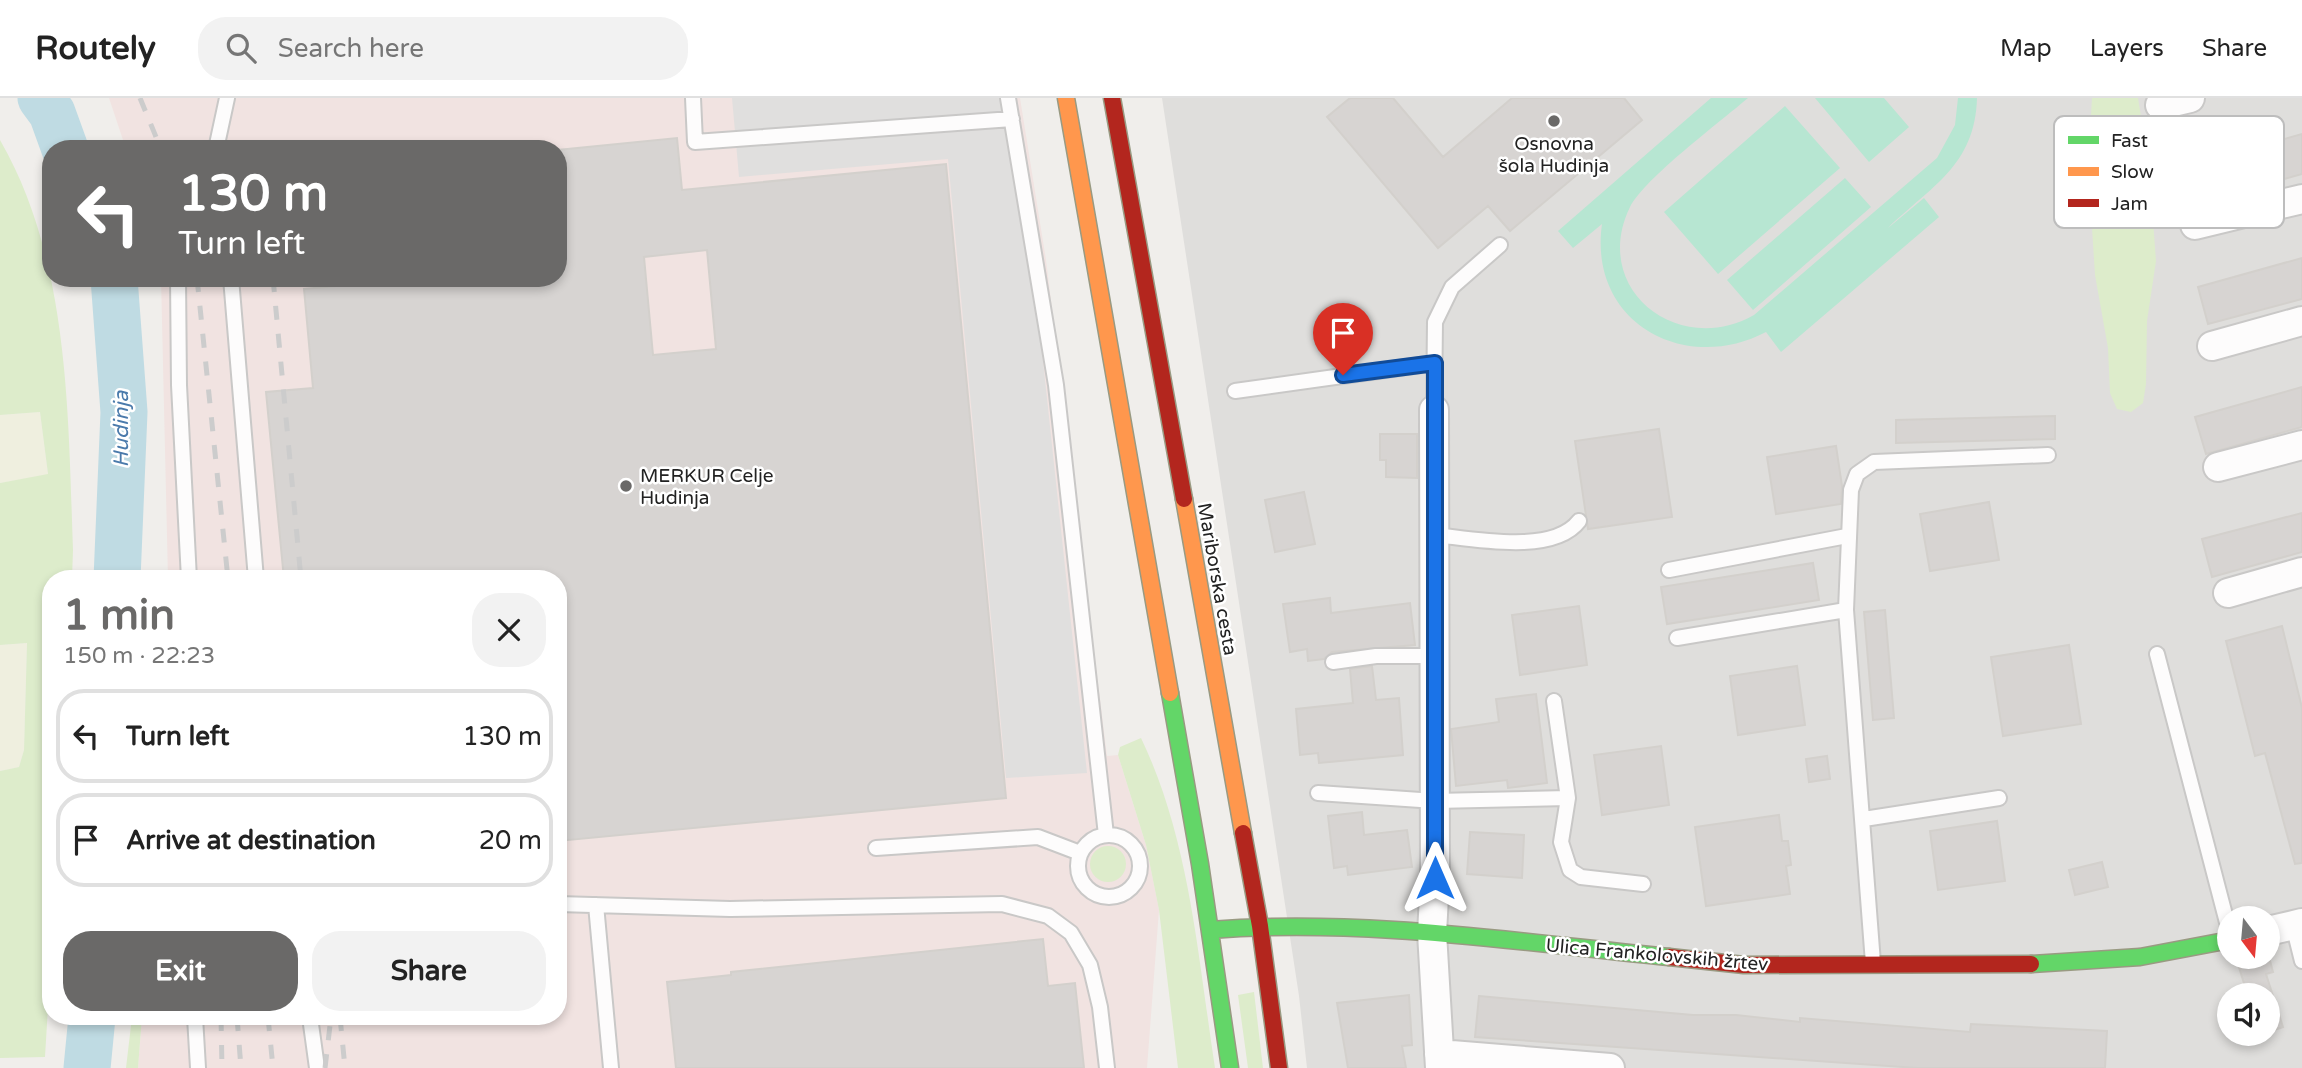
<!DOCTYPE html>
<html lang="en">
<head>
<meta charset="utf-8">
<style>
  :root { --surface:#fff; --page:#f2f2f2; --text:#222; --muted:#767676; --line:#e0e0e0; --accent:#6a6968 }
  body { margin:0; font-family:"Varela Round",sans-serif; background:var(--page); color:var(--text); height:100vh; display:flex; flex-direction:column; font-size:26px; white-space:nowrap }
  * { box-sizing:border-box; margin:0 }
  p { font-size:23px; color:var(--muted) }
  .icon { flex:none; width:38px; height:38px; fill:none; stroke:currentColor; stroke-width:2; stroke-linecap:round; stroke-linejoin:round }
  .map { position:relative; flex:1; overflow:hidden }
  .details { position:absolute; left:42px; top:472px; width:525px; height:455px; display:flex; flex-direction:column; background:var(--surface); border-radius:28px; box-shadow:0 4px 10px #0003 }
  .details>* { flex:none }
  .top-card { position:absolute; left:42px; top:42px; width:525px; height:147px; border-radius:28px; box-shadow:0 4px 10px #0003; background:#6a6968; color:#fff; overflow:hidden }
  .needle { width:46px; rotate:164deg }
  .tools { position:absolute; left:2217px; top:808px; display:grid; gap:14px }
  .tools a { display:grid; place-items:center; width:63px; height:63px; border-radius:50%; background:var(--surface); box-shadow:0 4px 10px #0003; font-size:35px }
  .pin { position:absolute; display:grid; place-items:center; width:60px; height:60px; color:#fff; margin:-72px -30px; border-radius:50% 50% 50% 0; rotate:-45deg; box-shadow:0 0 7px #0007 }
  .pin .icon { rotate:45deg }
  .me { position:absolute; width:77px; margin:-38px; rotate:0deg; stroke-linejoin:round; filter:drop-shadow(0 0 5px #0008) }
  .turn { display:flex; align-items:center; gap:24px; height:147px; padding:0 21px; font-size:32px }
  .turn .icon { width:91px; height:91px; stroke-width:2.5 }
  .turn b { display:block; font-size:49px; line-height:60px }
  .round { display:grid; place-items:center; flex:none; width:74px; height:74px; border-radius:28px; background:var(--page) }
  .summary { display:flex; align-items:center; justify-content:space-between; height:119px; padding:0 21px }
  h1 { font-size:42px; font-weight:700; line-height:52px; color:var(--accent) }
  .cta { display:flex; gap:14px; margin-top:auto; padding:14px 21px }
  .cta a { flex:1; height:80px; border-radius:28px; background:var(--accent); color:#fff; font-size:28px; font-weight:700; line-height:80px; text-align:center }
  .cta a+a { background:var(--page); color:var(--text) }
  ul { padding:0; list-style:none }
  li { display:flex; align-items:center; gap:21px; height:94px; margin:0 14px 10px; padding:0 7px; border:4px solid var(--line); border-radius:28px }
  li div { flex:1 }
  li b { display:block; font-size:26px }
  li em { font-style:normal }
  header { display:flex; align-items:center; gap:42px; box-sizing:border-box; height:98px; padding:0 35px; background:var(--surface); border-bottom:2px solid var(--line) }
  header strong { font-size:33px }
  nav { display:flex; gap:38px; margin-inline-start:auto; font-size:24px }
  .search { width:490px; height:63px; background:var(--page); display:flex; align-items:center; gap:18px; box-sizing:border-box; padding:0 24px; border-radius:28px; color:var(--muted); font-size:26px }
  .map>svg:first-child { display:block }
</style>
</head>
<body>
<header>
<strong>Routely</strong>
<div class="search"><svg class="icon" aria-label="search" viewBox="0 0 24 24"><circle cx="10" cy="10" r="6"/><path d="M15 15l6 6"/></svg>Search here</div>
<nav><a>Map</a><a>Layers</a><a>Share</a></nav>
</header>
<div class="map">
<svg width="2302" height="970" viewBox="0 0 2302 970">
  <rect width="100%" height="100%" fill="#f0eeeb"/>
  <path fill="#dfdedc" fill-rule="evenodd" d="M 1162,0 L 2302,0 L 2302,970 L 1307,970 L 1299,898 ZM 2230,821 L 2268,821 L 2268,859 L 2230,859 ZM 2230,898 L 2268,898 L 2268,936 L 2230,936 Z"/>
  <path fill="#f1e3e1" d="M 109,0 L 1020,0 L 1046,162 L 1107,658 L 1118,657 L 1146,747 L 1159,812 L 1147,970 L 138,970 L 142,919 L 558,919 L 558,481 L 168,481 L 161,180 L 558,180 L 558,51 L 126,51 Z"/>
  <path fill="#efefdf" d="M 40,314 L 48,377 L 0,385 L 0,317 Z
    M 27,545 L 24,652 L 19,669 L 0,673 L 0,547 Z"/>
  <path fill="#ddeccb" d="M 2092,0 L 2138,0 L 2149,68 L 2156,163 L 2147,223 L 2146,286 L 2143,305 L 2131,314 L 2117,311 L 2110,295 L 2108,250 L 2095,177 L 2088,67 Z
    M 0,42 C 70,163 68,317 73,452 L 72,481 L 51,481 L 51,859 L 45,959 L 0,960 L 0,673 L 19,669 L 24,652 L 27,545 L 0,547 L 0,385 L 48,376 L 40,314 L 0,317 Z
    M 1141,640 C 1190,742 1198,860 1215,970 L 1178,970 L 1159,812 L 1146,747 L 1118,657 L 1120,649 Z
    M1090 766a18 18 0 1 1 36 0a18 18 0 1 1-36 0Z
    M 1254,894 L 1263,970 L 1248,970 L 1238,897 Z
    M 132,919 L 142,919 L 138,970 L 126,970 Z"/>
  <path fill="#b7e6d2" d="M 1711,0 L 1748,0 C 1720,24 1645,80 1630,109 C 1590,191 1678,260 1754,217 L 1937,60 L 1955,27 L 1958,0 L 1977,0 C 1975,68 1931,88 1888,130 L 1924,100 L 1939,119 L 1781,254 L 1766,234 C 1684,277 1588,224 1602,126 L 1573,150 L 1558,133 Z
    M 1815,0 L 1884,0 L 1909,29 L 1869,64 Z
    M 1785,8 L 1840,70 L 1718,176 L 1664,114 Z
    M 1845,80 L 1871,109 L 1753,212 L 1727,182 Z"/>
  <path fill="#e0dfde" d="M 732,0 L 1008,0 L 1043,263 L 1087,675 L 1006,680 L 948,61 L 739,79 Z"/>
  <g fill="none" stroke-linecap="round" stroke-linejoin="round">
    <path stroke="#bfdbe3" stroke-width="47" d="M 41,0 L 52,15 L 65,51
      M 114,180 L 124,314 L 117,481
      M 87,970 L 92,919"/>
  </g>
  <path fill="#d7d4d2" stroke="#d3d0cc" stroke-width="2" fill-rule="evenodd" d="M 1350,0 L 1393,0 L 1443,59 L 1512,0 L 1624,0 L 1642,22 L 1510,133 L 1488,108 L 1438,150 L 1327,19 Z
    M 2302,36 L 2302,76 L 2180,110 L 2170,73 Z
    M 677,40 L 682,92 L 946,66 L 1006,700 L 558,743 L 558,481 L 284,481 L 266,294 L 313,290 L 304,191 L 420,180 L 558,180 L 558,52 ZM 707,152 L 716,251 L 653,257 L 644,159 Z
    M 2302,160 L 2302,201 L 2208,226 L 2198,189 Z
    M 2302,289 L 2302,329 L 2206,356 L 2195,319 Z
    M 2055,318 L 2055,341 L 1896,345 L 1896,322 Z
    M 1659,331 L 1672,419 L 1588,431 L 1575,343 Z
    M 1380,336 L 1417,336 L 1417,380 L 1386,379 L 1386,362 L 1380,362 Z
    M 1836,348 L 1842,388 L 1841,406 L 1776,416 L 1767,359 Z
    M 1304,394 L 1315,446 L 1275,454 L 1265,402 Z
    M 1989,404 L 1999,462 L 1930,473 L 1920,416 Z
    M 2302,415 L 2302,454 L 2212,479 L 2202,441 Z
    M 1813,465 L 1819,502 L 1667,526 L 1661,489 Z
    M 1330,500 L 1331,515 L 1410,505 L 1415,547 L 1332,554 L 1324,561 L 1308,563 L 1307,551 L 1290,554 L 1283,506 Z
    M 1579,508 L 1587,567 L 1520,577 L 1512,517 Z
    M 1885,512 L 1894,620 L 1873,622 L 1864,514 Z
    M 2282,528 L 2302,610 L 2302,765 L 2295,766 L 2265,655 L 2255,658 L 2226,543 Z
    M 2069,547 L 2081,626 L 2003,638 L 1991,559 Z
    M 1372,568 L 1376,602 L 1399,600 L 1403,657 L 1319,665 L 1318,655 L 1300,657 L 1296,611 L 1353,605 L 1350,571 Z
    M 1797,568 L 1805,627 L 1738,637 L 1730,578 Z
    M 1536,596 L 1547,685 L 1508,690 L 1507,682 L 1456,688 L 1451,631 L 1499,624 L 1496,601 Z
    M 1661,648 L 1669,707 L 1602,717 L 1594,657 Z
    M 1827,658 L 1830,681 L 1809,684 L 1806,661 Z
    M 1362,714 L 1364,737 L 1407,732 L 1412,769 L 1348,777 L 1347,768 L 1334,770 L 1328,718 Z
    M 1779,717 L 1782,743 L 1788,743 L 1791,767 L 1786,768 L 1790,796 L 1706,808 L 1695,729 Z
    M 1997,723 L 2005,783 L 1938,792 L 1930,733 Z
    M 1470,734 L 1524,737 L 1522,780 L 1467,776 Z
    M 2102,764 L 2108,789 L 2075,797 L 2069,772 Z
    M 1043,841 L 1048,888 L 1075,885 L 1084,970 L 676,970 L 667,884 L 731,877 L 731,874 Z
    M 2268,855 L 2273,874 L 2266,876 L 2283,929 L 2268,934 L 2268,898 L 2248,898 L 2237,863 L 2268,859 Z
    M 1409,897 L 1412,947 L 1402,948 L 1406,970 L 1348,970 L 1337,905 Z
    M 1479,898 L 1693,917 L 1736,917 L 1800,924 L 1800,920 L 1970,934 L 1971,926 L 2107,933 L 2105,970 L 1917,970 L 1475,939 Z"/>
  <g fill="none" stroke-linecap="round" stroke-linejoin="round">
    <defs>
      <path id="lane" d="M 693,0 L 695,44 L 1012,21
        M 1008,0 L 1056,287 L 1106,737
        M 216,51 L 227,0
        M 178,180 L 179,287 L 189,481
        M 231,180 L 256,481
        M 1235,293 L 1435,265
        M 1434,312 L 1435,224 L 1452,189 L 1500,147
        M 1436,437 C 1474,441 1553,457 1579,423
        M 1669,472 L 1847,438
        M 1677,540 L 1846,512
        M 2157,556 L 2230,836
        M 1333,564 L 1376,558 L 1436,558
        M 1318,695 L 1435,703 L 1568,700 L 1554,603
        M 1568,700 L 1561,744 L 1570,772 L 1581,779 L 1643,786
        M 1864,721 L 1999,700
        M1078 768a31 31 0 1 1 62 0a31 31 0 1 1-62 0Z
        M 876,750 L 1038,739 L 1080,755
        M 558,806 L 730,811 L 1002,806 L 1048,818 L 1071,835 L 1090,867 L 1100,909 L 1107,970
        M 596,807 L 611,970
        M 2293,827 L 2302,863
        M 1873,865 L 1846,512 L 1851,392 L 1857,376 L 1874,364 L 2048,357
        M 195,919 L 198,970
        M 310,919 L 317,970"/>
      <path id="street" d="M 2160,7 L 2190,0
        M 2195,127 L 2302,101
        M 2212,248 L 2302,223
        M 1434,312 L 1435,780 L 1432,835 L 1440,970
        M 2218,369 L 2302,347
        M 2228,495 L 2302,474
        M 2268,833 L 2302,825
        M 1439,956 L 1610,970"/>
      <path id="fast" d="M 1170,595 L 1200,766 L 1230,970
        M 1210,832 C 1362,820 1517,844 1669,859
        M 2031,866 L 2140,859 L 2230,842"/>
      <path id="slow" d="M 1066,0 L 1170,595
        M 1184,401 L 1243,735"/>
      <path id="jam" d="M 1112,0 L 1184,401
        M 1243,735 L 1260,828 L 1279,970
        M 1669,859 L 1744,867 L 2031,866"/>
    </defs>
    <use href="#lane" stroke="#c9c8c7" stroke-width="18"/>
    <use href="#street" stroke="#c9c8c7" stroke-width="32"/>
    <use href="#fast" stroke="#999a82" stroke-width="19"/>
    <use href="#slow" stroke="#999a82" stroke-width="19"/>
    <use href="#jam" stroke="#999a82" stroke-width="19"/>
    <use href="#lane" stroke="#fdfcfc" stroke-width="14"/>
    <use href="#street" stroke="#fdfcfc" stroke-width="28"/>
    <use href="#fast" stroke="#63d668" stroke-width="16"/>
    <use href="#slow" stroke="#ff974d" stroke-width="16"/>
    <use href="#jam" stroke="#b3261e" stroke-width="16"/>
    <path stroke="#ccc" stroke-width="5" stroke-dasharray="14 14" stroke-linecap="butt" d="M 140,0 L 161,51
      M 197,180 L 228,481
      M 273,180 L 301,481
      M 221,919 L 222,970
      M 237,919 L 241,970
      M 268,919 L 273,970
      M 340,919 L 345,970
      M 325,970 L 331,919"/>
  </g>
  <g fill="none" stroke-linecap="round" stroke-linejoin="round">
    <defs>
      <path id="route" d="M 1343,277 L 1435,265 L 1435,780"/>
    </defs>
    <use href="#route" stroke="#114b97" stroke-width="18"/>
    <use href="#route" stroke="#1a73e8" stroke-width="12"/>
  </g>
  <g fill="#6a6968" stroke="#fff" stroke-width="2.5">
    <circle cx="1554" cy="23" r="7"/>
    <circle cx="626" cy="388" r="7"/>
  </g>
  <g text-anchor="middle" stroke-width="5" stroke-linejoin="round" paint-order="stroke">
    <g font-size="19" fill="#222" stroke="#fff">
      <text x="1554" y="52">Osnovna<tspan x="1554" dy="22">šola Hudinja</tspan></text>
      <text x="640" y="384" text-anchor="start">MERKUR Celje<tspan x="640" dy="22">Hudinja</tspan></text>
    </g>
    <g font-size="19" fill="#222" stroke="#fff">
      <text transform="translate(1218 481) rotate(80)" y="7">Mariborska cesta</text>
      <text transform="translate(1657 856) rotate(5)" y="7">Ulica Frankolovskih žrtev</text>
    </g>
    <g font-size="21" font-style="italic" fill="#4a7aab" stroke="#fff">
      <text transform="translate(121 331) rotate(-90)" y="7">Hudinja</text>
    </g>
  </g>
  <rect x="2054" y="18" width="230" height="112" rx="10" fill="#fff" stroke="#bdbdbd" stroke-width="2"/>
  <rect x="2068" y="38" width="31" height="8" fill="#63d668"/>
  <rect x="2068" y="69" width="31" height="9" fill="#ff974d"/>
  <rect x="2068" y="101" width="31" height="8" fill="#b3261e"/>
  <g font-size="19" fill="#222">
    <text x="2111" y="49">Fast</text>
    <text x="2111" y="80">Slow</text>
    <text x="2111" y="112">Jam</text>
  </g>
</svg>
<div class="tools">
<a><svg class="needle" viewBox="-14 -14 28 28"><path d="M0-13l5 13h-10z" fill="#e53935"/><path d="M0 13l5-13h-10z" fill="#767676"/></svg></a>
<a><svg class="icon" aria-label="sound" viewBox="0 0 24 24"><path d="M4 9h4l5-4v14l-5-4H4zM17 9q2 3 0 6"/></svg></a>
</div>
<div class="pin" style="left:1343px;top:277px;background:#d93025"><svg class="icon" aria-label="arrive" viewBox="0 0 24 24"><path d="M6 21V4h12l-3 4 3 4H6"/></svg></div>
<svg class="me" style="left:1435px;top:780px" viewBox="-20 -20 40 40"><path d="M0-17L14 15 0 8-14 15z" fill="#1a73e8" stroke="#fff" stroke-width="4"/></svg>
<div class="top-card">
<div class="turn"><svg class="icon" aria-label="left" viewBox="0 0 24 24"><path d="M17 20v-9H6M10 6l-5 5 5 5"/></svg><div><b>130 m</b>Turn left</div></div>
</div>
<section class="details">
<div class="summary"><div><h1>1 min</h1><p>150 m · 22:23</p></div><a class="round"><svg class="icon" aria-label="close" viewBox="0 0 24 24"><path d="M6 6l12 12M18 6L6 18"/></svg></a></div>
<ul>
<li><svg class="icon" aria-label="left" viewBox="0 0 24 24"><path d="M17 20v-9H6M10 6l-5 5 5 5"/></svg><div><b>Turn left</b></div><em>130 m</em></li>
<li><svg class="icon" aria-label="arrive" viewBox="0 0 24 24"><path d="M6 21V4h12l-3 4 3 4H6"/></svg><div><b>Arrive at destination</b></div><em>20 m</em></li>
</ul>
<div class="cta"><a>Exit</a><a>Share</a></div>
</section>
</div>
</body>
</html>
